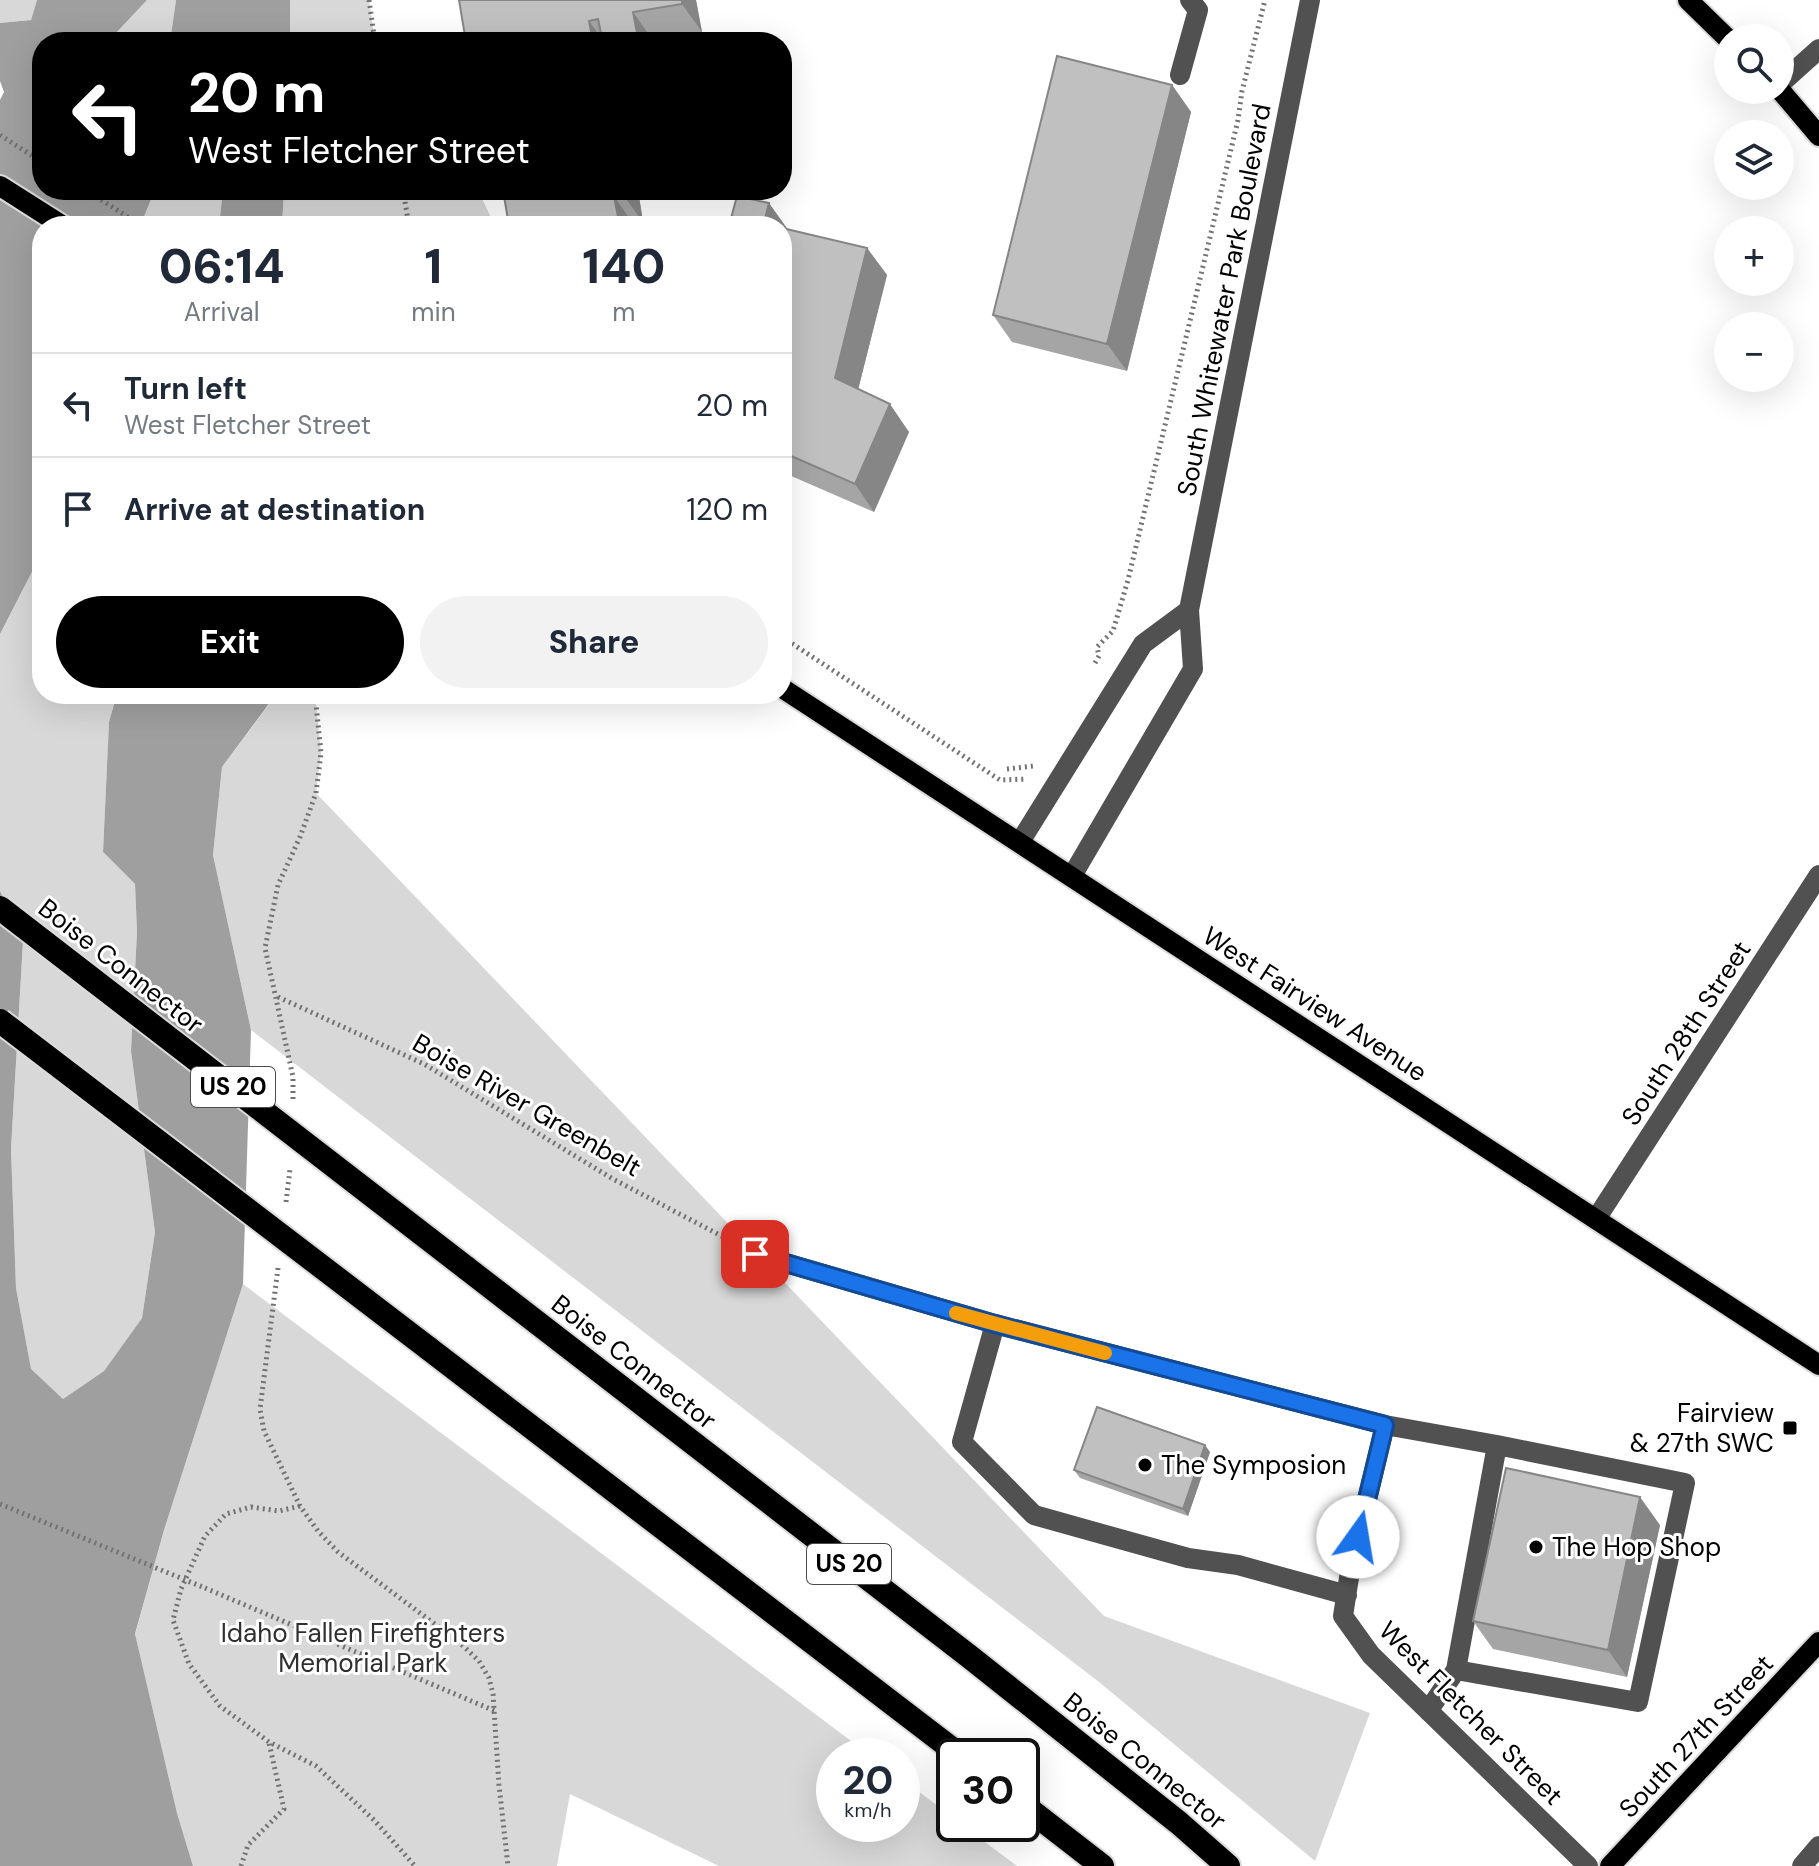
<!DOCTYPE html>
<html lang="en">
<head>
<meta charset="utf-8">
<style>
  :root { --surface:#fff; --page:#f2f2f3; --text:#1f2937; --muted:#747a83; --line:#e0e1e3; --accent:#000 }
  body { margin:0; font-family:"DM Sans",sans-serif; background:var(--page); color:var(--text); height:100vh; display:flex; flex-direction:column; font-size:30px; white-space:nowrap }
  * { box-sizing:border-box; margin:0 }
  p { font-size:26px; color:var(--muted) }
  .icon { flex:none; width:44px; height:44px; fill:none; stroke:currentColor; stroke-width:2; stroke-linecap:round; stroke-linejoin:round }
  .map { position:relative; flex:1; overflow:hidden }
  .details { position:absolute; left:32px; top:216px; width:760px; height:488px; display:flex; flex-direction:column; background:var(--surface); border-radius:32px; box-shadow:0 8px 32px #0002 }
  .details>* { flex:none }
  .top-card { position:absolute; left:32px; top:32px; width:760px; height:168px; border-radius:32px; box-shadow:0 8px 32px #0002; background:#000; color:#fff; overflow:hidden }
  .controls { position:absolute; left:1714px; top:24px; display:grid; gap:16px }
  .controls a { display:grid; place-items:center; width:80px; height:80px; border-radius:50%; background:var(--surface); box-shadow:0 8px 32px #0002; font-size:40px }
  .speed { position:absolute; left:816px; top:1738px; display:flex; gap:16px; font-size:40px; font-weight:700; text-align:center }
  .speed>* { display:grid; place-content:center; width:104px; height:104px; border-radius:50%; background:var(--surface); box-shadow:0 8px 32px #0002; line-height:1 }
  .speed small { font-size:20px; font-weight:400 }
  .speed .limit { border:4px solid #111; border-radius:12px; background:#fff; color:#111 }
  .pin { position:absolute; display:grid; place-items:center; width:68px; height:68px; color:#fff; margin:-34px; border-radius:16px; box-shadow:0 4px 12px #0006 }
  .me { position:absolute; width:88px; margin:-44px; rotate:13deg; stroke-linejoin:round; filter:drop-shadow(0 0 6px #0008) }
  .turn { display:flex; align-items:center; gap:28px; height:168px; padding:0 24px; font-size:36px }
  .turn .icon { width:104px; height:104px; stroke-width:2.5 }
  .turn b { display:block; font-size:56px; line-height:68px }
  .eta { display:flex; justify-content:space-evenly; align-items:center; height:136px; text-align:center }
  .eta b { font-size:48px; font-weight:800; line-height:56px }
  .primary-button { display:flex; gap:16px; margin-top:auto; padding:16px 24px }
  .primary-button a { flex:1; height:92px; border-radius:48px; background:var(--accent); color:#fff; font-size:32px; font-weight:800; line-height:92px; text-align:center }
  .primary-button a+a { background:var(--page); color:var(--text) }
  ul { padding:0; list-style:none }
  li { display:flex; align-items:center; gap:24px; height:104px; padding:0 24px; border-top:2px solid var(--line) }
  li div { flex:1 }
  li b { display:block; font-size:30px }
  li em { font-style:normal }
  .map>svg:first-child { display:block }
</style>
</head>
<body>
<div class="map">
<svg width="1819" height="1866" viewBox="0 0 1819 1866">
  <rect width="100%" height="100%" fill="#fff"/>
  <path fill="#d8d8d8" d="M 0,0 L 37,0 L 31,20 L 0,23 Z
    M 147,0 L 176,0 L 170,42 L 116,42 L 116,33 Z
    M 290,0 L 369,0 L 375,42 L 290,42 Z
    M 155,190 L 223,190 L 219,226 L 140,226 Z
    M 284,190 L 478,190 L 495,226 L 282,226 Z
    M 42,530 L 42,694 L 117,694 L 109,722 L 103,852 L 135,884 L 137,932 L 131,1051 L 155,1232 L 142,1318 L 104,1371 L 63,1399 L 31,1370 L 16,1288 L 11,1149 L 23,941 L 0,891 L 0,634 L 35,566 Z
    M 271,694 L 315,694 L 321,753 L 316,793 L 1104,1616 L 1370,1713 L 1315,1861 L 1099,1682 L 251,1030 L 213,855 L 222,767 L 271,702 Z
    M 243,1284 L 871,1756 L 834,1756 L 834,1824 L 902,1824 L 902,1779 L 954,1818 L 954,1824 L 961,1824 L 1017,1866 L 719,1866 L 570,1794 L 557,1866 L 193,1866 L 177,1813 L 135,1635 L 164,1530 Z"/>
  <path fill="#9f9f9f" d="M 37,0 L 147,0 L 116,33 L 116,42 L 42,42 L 42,190 L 155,190 L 140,226 L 42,226 L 42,530 L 35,566 L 0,634 L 0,100 L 4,92 L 0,81 L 0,23 L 31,20 Z
    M 176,0 L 290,0 L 290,42 L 170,42 Z
    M 223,190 L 284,190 L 282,226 L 219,226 Z
    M 117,694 L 271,694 L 271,701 L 222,767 L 213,855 L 251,1030 L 243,1284 L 164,1530 L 135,1634 L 177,1813 L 193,1866 L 0,1866 L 0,891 L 23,941 L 11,1149 L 16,1288 L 31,1369 L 63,1399 L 104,1371 L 142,1318 L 155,1232 L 131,1051 L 137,932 L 135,884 L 103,852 L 109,722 Z"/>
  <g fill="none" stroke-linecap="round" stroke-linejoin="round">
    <defs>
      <path id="major" d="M 1688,0 L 1728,39
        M 1780,90 L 1819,136
        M 0,186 L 63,226
        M 782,688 L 1819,1365
        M 1610,1866 L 1819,1642"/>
      <path id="highway" d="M 465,1267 L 970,1657 L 1179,1823 L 1228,1866
        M 428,1348 L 961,1756
        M 1022,1804 L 1102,1866"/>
    </defs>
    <use href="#major" stroke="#dbdbdb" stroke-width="24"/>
    <use href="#highway" stroke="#dbdbdb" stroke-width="28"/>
    <path stroke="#737373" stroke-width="5" stroke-dasharray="2 4" stroke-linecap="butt" d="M 369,0 L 375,42
      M 0,135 L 42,162
      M 86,190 L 142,226
      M 403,190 L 409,226
      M 782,637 L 1000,780 L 1027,779
      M 1095,663 L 1099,656 L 1097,647 L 1113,631 L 1128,580 L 1238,120 L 1242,91 L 1265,0
      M 1007,769 L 1034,766
      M 278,997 L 424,1064 L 613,1179 L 733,1242
      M 293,1099 L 293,1077 L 265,948 L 278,885 L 300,837 L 316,793 L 321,753 L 315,694
      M 286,1202 L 290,1169
      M 278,1268 L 260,1409 L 264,1431 L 300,1506 L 318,1531 L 338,1552 L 459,1642 L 479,1661 L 489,1678 L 493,1694 L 499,1785 L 508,1866
      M 300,1506 L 279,1511 L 251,1507 L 226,1514 L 205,1536 L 181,1589 L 173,1620 L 189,1664 L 220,1706 L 269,1742 L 316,1766 L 374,1820 L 415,1866
      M 205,1588 L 495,1711
      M 241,1866 L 248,1845 L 284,1809 L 269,1743"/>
    <path stroke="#515151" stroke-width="20" d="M 1180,75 L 1198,10 L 1190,0
      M 1780,84 L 1819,49
      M 1020,842 L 1143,644 L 1189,610
      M 1072,876 L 1193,669 L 1189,610 L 1310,0
      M 1596,1219 L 1819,875
      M 755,1254 L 995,1324 L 1385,1425 L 1351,1565 L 1343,1616 L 1371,1655 L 1588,1866
      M 995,1324 L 962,1442 L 1034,1515 L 1188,1558 L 1238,1565 L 1347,1595
      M 1385,1425 L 1497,1445 L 1685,1483 L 1638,1702 L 1456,1670 L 1428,1711
      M 1456,1670 L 1497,1445
      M 1802,1866 L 1819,1846"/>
    <use href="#major" stroke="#000" stroke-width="20"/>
    <use href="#highway" stroke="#000" stroke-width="24"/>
    <defs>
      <path id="highway-bridge" d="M 0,908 L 465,1267
        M 0,1021 L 428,1348"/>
    </defs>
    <use href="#highway-bridge" stroke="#dbdbdb" stroke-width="28" stroke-linecap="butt"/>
    <path stroke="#737373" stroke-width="5" stroke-dasharray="2 4" stroke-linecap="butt" d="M 0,1504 L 205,1588"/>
    <use href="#highway-bridge" stroke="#000" stroke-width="24"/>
  </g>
  <path fill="#a5a5a5" d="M 459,0 L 696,0 L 702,32 L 652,39 L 652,42 L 466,42 Z
    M 1172,85 L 1191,112 L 1127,371 L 1012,342 L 993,315 Z
    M 503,190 L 638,190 L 643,222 L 633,224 L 634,226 L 509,226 Z
    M 782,226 L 787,229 L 867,248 L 887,275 L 858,389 L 909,432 L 874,512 L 782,472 Z
    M 1210,1452 L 1188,1516 L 1080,1478 L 1074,1470 Z
    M 1660,1525 L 1627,1677 L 1493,1649 L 1473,1621 Z"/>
  <path fill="#868686" d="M 682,0 L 696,0 L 702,32 L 682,4 Z
    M 633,12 L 652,39 L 652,42 L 643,42 L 637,33 Z
    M 589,21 L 604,42 L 593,42 Z
    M 1172,85 L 1191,112 L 1127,371 L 1107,344 Z
    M 623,190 L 638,190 L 643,222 L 623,195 Z
    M 614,196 L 633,224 L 634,226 L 624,226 L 618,217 Z
    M 769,203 L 789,231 L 782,249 L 782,226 L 766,226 L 764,223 Z
    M 867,248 L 887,275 L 854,406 L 835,378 Z
    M 890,404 L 909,432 L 874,512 L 855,484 Z
    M 1205,1445 L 1210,1452 L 1188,1516 L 1183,1509 Z
    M 1640,1497 L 1660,1525 L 1627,1677 L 1608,1650 Z"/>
  <path fill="#c0c0c0" stroke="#868686" stroke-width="2" d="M 459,0 L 682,0 L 682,4 L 633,12 L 637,33 L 602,38 L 598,19 L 589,21 L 593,42 L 466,42 Z
    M 1057,56 L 1172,85 L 1107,344 L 993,315 Z
    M 503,190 L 623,190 L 623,195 L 614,196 L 618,217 L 560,226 L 509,226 Z
    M 737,196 L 769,203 L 764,223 L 775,226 L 729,226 Z
    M 782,228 L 867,248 L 835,378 L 890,404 L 855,484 L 782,452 Z
    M 1097,1407 L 1205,1445 L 1183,1509 L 1074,1470 Z
    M 1506,1468 L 1640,1497 L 1608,1650 L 1473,1621 Z"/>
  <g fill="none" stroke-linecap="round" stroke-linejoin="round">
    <defs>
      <path id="route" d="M 755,1254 L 995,1324 L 1385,1425 L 1358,1537"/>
    </defs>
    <use href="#route" stroke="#114b97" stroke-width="20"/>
    <use href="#route" stroke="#1a73e8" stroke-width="14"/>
    <path stroke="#f59e0b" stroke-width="14" d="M 956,1313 L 1105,1353"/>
  </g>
  <g fill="#000" stroke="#fff" stroke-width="3">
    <rect x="1782" y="1420" width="16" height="16" rx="4"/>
    <circle cx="1145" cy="1465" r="8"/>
    <circle cx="1536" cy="1547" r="8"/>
  </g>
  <g text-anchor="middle" stroke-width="6" stroke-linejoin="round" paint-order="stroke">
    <g fill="#fff" stroke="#4c4c4c" stroke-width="2">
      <rect x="191" y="1067" width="84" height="40" rx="6"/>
      <rect x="807" y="1544" width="84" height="40" rx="6"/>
    </g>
    <g font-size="24" font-weight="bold" fill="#000">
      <text x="233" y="1095">US 20</text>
      <text x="849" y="1572">US 20</text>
    </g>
    <g font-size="26" fill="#000" stroke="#fff">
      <text transform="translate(1224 300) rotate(-79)" y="9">South Whitewater Park Boulevard</text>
      <text transform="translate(121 966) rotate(38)" y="9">Boise Connector</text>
      <text transform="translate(1315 1004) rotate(33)" y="9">West Fairview Avenue</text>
      <text transform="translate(1686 1033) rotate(-57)" y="9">South 28th Street</text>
      <text transform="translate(527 1105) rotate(30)" y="9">Boise River Greenbelt</text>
      <text transform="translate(634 1362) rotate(38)" y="9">Boise Connector</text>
      <text transform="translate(1471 1713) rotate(45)" y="9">West Fletcher Street</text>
      <text transform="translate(1696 1736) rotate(-47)" y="9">South 27th Street</text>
      <text transform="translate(1145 1761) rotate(39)" y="9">Boise Connector</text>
    </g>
    <g font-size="26" fill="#000" stroke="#fff" text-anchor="start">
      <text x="1774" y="1422" text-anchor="end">Fairview<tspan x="1774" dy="30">&amp; 27th SWC</tspan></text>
      <text x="1161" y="1474">The Symposion</text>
      <text x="1552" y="1556">The Hop Shop</text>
    </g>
    <g font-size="26" fill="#2f2f2f" stroke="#fff">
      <text x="363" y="1642">Idaho Fallen Firefighters<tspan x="363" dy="30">Memorial Park</tspan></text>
    </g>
  </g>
</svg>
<div class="controls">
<a><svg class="icon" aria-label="search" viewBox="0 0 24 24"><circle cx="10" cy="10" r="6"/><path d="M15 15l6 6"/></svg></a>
<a><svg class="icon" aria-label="layers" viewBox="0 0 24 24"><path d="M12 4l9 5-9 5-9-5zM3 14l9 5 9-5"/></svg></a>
<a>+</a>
<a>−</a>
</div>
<div class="speed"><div>20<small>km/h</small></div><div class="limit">30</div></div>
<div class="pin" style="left:755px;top:1254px;background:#d93025"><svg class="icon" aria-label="arrive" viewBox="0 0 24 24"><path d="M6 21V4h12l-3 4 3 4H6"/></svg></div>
<svg class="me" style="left:1358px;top:1537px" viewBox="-20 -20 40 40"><circle r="19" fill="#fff"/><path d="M0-13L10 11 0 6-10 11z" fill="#1a73e8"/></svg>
<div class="top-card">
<div class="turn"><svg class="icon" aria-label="left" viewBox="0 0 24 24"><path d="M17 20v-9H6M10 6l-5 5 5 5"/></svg><div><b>20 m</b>West Fletcher Street</div></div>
</div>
<section class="details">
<div class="eta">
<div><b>06:14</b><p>Arrival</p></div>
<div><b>1</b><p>min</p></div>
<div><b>140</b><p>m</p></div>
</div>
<ul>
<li><svg class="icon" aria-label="left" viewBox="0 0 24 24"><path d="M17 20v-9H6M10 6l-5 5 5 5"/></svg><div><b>Turn left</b><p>West Fletcher Street</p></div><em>20 m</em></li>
<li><svg class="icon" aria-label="arrive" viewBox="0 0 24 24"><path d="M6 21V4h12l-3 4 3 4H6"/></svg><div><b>Arrive at destination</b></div><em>120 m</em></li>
</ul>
<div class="primary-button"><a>Exit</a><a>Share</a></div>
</section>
</div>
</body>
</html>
